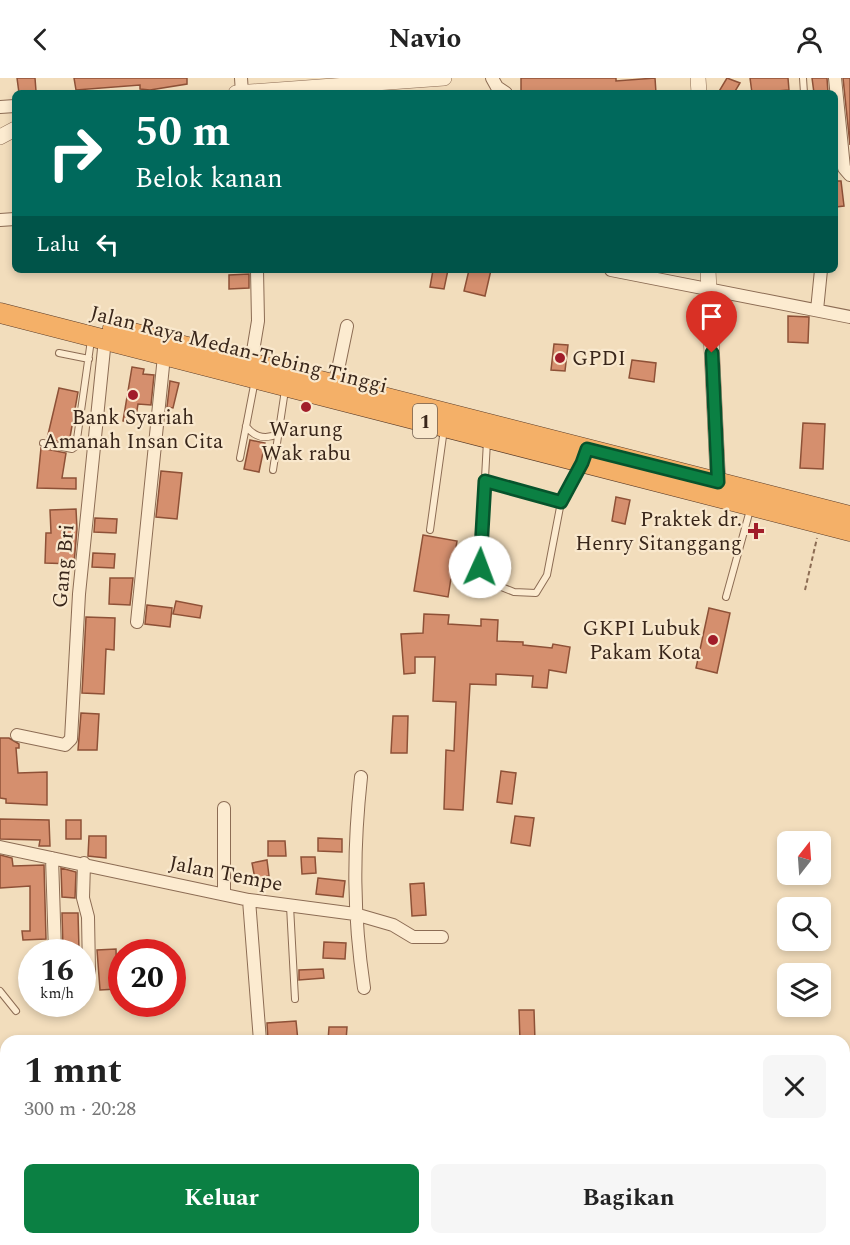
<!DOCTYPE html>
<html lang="id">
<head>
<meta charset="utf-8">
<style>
  :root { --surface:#fff; --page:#f6f6f6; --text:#222; --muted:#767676; --accent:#0b8043 }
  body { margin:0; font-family:Spectral,serif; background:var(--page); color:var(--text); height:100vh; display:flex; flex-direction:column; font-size:22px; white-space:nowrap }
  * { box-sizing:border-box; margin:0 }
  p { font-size:20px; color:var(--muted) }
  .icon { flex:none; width:33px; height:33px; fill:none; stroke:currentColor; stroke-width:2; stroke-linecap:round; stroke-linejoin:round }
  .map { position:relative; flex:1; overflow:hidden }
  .sheet { position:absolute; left:0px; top:957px; width:850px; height:210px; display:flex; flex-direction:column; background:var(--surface); border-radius:18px 18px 0 0; box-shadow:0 3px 9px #0003 }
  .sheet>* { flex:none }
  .guide { position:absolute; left:12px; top:12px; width:826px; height:183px; border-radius:9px; box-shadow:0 3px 9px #0003; background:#00695c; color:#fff; overflow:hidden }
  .needle { width:39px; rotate:17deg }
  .buttons { position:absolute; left:777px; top:753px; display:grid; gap:12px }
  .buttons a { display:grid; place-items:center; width:54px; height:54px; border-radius:9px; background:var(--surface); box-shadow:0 3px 9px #0003; font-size:30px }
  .speed { position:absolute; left:18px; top:861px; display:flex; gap:12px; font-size:30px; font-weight:700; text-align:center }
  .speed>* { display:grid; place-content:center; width:78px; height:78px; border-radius:50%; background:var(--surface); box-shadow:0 3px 9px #0003; line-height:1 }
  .speed small { font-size:15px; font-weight:400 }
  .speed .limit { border:9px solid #d22; background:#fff; color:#111 }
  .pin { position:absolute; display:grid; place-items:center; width:51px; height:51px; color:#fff; margin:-62px -26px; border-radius:50% 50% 50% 0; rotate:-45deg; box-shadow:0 0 6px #0007 }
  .pin .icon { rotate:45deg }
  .me { position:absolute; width:66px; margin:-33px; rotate:2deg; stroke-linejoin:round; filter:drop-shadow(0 0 4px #0008) }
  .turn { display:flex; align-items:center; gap:21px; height:126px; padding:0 24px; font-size:27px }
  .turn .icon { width:78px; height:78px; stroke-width:2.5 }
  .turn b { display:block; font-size:42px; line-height:51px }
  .then { display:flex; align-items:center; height:57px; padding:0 24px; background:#0003; gap:12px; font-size:22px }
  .round { display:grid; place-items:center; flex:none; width:63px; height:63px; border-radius:9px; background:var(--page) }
  .summary { display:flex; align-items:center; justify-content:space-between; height:102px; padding:0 24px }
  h1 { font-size:36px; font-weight:700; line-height:45px }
  .action { display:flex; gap:12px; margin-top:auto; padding:12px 24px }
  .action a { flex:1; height:69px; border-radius:9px; background:var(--accent); color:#fff; font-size:24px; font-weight:700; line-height:69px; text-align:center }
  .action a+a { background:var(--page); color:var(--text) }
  header { display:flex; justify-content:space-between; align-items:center; height:78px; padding:0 24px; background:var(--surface); font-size:27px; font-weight:700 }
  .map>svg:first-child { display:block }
</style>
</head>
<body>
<header><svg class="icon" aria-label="back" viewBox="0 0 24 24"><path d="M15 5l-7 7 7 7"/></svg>Navio<svg class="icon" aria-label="person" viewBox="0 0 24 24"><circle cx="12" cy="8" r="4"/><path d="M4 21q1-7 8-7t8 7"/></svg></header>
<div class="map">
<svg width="850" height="1167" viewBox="0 0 850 1167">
  <rect width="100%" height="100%" fill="#f2ddbc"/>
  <path fill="#d58f6e" stroke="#8e5137" stroke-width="1.5" d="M 17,0 L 35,0 L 36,13 L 19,15 Z
    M 74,0 L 187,0 L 187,6 L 150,12 L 140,11 L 140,7 L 76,12 Z
    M 521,0 L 616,0 L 616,3 L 655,0 L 656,15 L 521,15 Z
    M 727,0 L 740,5 L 734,15 L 718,15 Z
    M 750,0 L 788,0 L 789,12 L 752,15 Z
    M 812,0 L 827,0 L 828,15 L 814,15 Z
    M 843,0 L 850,0 L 850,67 Z
    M 836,103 L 841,103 L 844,128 L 836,129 Z
    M 433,192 L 448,192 L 444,211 L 430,209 Z
    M 469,192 L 491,192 L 485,218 L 464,213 Z
    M 249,196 L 249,210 L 229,211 L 229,197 Z
    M 788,238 L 809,239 L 808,265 L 788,264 Z
    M 554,266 L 568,267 L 565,293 L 551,292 Z
    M 632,282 L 656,285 L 654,304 L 629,300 Z
    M 132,289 L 144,291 L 143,296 L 154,297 L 151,327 L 138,326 L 135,345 L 123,343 Z
    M 170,303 L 179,305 L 173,330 L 167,329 Z
    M 59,310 L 78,314 L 69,365 L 47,361 Z
    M 803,345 L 825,346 L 823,391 L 800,390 Z
    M 250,362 L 265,365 L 259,394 L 244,391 Z
    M 41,370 L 66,375 L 62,400 L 76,400 L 76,411 L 37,410 Z
    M 161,393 L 182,395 L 177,441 L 156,439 Z
    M 616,419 L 630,422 L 625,446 L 612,443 Z
    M 76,431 L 77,451 L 74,486 L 45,485 L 46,455 L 51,455 L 50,432 Z
    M 95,440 L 117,441 L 116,455 L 94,454 Z
    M 423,457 L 457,463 L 448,519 L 414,513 Z
    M 93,475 L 115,476 L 114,490 L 92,489 Z
    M 110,500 L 133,500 L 130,527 L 109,526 Z
    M 176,523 L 202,528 L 200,540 L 173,536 Z
    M 147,527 L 172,530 L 170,549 L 145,546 Z
    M 709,530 L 730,535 L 717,595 L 696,590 Z
    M 424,536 L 449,537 L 448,546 L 481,548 L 481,541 L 498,542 L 497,563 L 523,564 L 523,567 L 552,570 L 553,566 L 570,569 L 566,595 L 549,592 L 547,610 L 532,609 L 533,598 L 496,596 L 496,607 L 470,606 L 463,732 L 444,731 L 446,672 L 454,673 L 456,624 L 433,623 L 435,579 L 415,579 L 415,595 L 404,596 L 401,556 L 423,555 Z
    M 86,539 L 115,540 L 114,572 L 106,571 L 104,616 L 82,615 Z
    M 81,635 L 99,636 L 97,672 L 78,672 Z
    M 393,638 L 408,638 L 407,675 L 391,675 Z
    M 0,660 L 9,660 L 19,666 L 19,670 L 16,670 L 18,695 L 47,694 L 47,727 L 6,725 L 6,721 L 0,720 Z
    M 501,693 L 516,695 L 512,726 L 497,724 Z
    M 515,738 L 534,740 L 530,768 L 511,765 Z
    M 0,741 L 49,742 L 50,768 L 39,768 L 40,762 L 0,761 Z
    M 66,742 L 81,742 L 81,761 L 66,761 Z
    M 89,758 L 106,758 L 106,780 L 88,778 Z
    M 318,760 L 342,761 L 342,774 L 318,773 Z
    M 268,763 L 285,763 L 286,778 L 268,778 Z
    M 0,777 L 12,780 L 13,788 L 44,787 L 46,861 L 23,862 L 22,853 L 30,853 L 30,808 L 0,810 Z
    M 301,779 L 315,779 L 316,795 L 302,796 Z
    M 267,782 L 269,798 L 255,801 L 252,785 Z
    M 61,790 L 76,794 L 75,820 L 62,819 Z
    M 318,800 L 345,803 L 343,819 L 316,816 Z
    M 424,805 L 426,837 L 412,838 L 410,806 Z
    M 62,835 L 78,835 L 79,872 L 63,871 Z
    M 324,864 L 346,865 L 345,881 L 323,880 Z
    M 116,871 L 117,911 L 100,912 L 97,872 Z
    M 323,891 L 324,900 L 299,902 L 299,892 Z
    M 519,932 L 534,932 L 535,963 L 520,963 Z
    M 296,943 L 298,963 L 268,963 L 267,945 Z
    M 329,949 L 347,949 L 346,963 L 328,963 Z"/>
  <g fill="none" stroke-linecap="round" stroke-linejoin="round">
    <defs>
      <path id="service" d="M 803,0 L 804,15
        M 59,275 L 89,281
        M 246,348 C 254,359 265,362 278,356
        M 487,363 L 480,493 L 484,502 L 514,514 L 536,515 L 547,497 L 561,424 L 581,388
        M 43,365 L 72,371 L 76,368 L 91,262
        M 240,380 L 255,302
        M 273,392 L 285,312
        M 485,403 L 561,424
        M 430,452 L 444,351
        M 726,519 L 750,432
        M 290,828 L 295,921
        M 0,913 L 16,933
        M 844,1133 L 850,1133"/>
      <path id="minor" d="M 241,0 L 242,15
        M 492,0 L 497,9 L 506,15
        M 835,0 L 844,90 L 850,97
        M 0,29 L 15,28
        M 0,142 L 15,141
        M 611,192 L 850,239
        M 817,232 L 821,192
        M 251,285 L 258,243 L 257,192
        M 335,306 L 347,248
        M 137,544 L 164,278
        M 17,657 L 65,667 L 71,661 L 79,516 L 105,261
        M 361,699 C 353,773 353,836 364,910
        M 0,769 L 249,822 L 355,836 L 393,847 L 413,859 L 442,859
        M 52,780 L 55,874
        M 84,785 L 83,820 L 88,839 L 89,893
        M 224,816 L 224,730
        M 249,822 L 260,963
        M 844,1157 L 850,1140
        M 281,1161 L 282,1167
        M 48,1167 L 48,1161"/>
      <path id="tertiary" d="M 698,0 L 699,15
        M 236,15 L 444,0
        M 0,59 L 15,51
        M 708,192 L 718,404"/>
      <path id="trunk" d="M 0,235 L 850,453
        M 113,250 L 850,438"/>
    </defs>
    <use href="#service" stroke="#8c6c54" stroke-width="8"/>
    <use href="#minor" stroke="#8c6c54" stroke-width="14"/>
    <use href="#tertiary" stroke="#8c6c54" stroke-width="16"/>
    <use href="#trunk" stroke="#593b29" stroke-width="21"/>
    <path stroke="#8c6c54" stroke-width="2" stroke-dasharray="4.5 3" stroke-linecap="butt" d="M 805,512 L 817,460"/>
    <use href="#service" stroke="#fcebd0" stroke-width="6"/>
    <use href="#minor" stroke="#fcebd0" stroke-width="12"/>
    <use href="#tertiary" stroke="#fcebd0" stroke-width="15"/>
    <use href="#trunk" stroke="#f4b068" stroke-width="20"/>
  </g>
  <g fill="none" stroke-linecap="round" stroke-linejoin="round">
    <defs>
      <path id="route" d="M 480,489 L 485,403 L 561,424 L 582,385 L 587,371 L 718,404 L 712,275"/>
    </defs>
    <use href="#route" stroke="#07532c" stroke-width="15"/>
    <use href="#route" stroke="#0b8043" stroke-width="10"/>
  </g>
  <g fill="#a11d2a" stroke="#f9e8cd" stroke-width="2">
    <circle cx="560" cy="280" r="6"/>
    <circle cx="133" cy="317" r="6"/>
    <circle cx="306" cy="329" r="6"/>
    <path d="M753 444h6v6h6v6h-6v6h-6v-6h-6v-6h6z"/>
    <circle cx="713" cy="562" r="6"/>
  </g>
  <g text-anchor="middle" stroke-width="4.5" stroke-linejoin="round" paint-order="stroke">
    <rect fill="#f9e8cd" stroke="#736050" stroke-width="1.5" x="413" y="326" width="24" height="34" rx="4.5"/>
    <g font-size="20" font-weight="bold" fill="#39261a">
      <text x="425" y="350">1</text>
    </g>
    <g font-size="21" fill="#39261a" stroke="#f9e8cd">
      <text transform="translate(239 271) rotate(14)" y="7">Jalan Raya Medan-Tebing Tinggi</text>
      <text transform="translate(63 488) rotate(-85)" y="7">Gang Bri</text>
      <text transform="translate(226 795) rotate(11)" y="7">Jalan Tempe</text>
    </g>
    <g font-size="21" fill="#39261a" stroke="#f9e8cd">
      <text x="572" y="287" text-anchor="start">GPDI</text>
      <text x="133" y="346">Bank Syariah<tspan x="133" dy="24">Amanah Insan Cita</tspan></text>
      <text x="306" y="358">Warung<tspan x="306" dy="24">Wak rabu</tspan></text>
      <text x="742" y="448" text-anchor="end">Praktek dr.<tspan x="742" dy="24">Henry Sitanggang</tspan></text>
      <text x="701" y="557" text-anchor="end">GKPI Lubuk<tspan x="701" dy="24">Pakam Kota</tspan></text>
    </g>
  </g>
</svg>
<div class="buttons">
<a><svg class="needle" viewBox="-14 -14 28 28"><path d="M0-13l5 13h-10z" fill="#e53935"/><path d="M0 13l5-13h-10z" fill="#767676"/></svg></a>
<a><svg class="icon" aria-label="search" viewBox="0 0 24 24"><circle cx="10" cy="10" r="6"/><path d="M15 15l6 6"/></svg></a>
<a><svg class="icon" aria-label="layers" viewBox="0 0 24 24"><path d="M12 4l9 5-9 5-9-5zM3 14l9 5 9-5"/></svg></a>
</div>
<div class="speed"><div>16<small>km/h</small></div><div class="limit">20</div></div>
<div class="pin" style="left:712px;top:275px;background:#d93025"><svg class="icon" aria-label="arrive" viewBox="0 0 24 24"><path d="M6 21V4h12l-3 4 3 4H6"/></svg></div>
<svg class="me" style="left:480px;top:489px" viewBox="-20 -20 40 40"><circle r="19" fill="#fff"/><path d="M0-13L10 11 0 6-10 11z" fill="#0b8043"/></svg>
<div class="guide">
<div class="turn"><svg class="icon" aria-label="right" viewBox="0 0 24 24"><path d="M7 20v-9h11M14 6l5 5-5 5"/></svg><div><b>50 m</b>Belok kanan</div></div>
<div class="then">Lalu<svg class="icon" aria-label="left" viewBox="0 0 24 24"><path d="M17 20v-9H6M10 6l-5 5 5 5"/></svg></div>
</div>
<section class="sheet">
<div class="summary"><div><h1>1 mnt</h1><p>300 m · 20:28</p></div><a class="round"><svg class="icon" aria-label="close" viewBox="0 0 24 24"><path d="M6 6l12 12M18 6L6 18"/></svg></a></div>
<div class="action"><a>Keluar</a><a>Bagikan</a></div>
</section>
</div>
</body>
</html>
